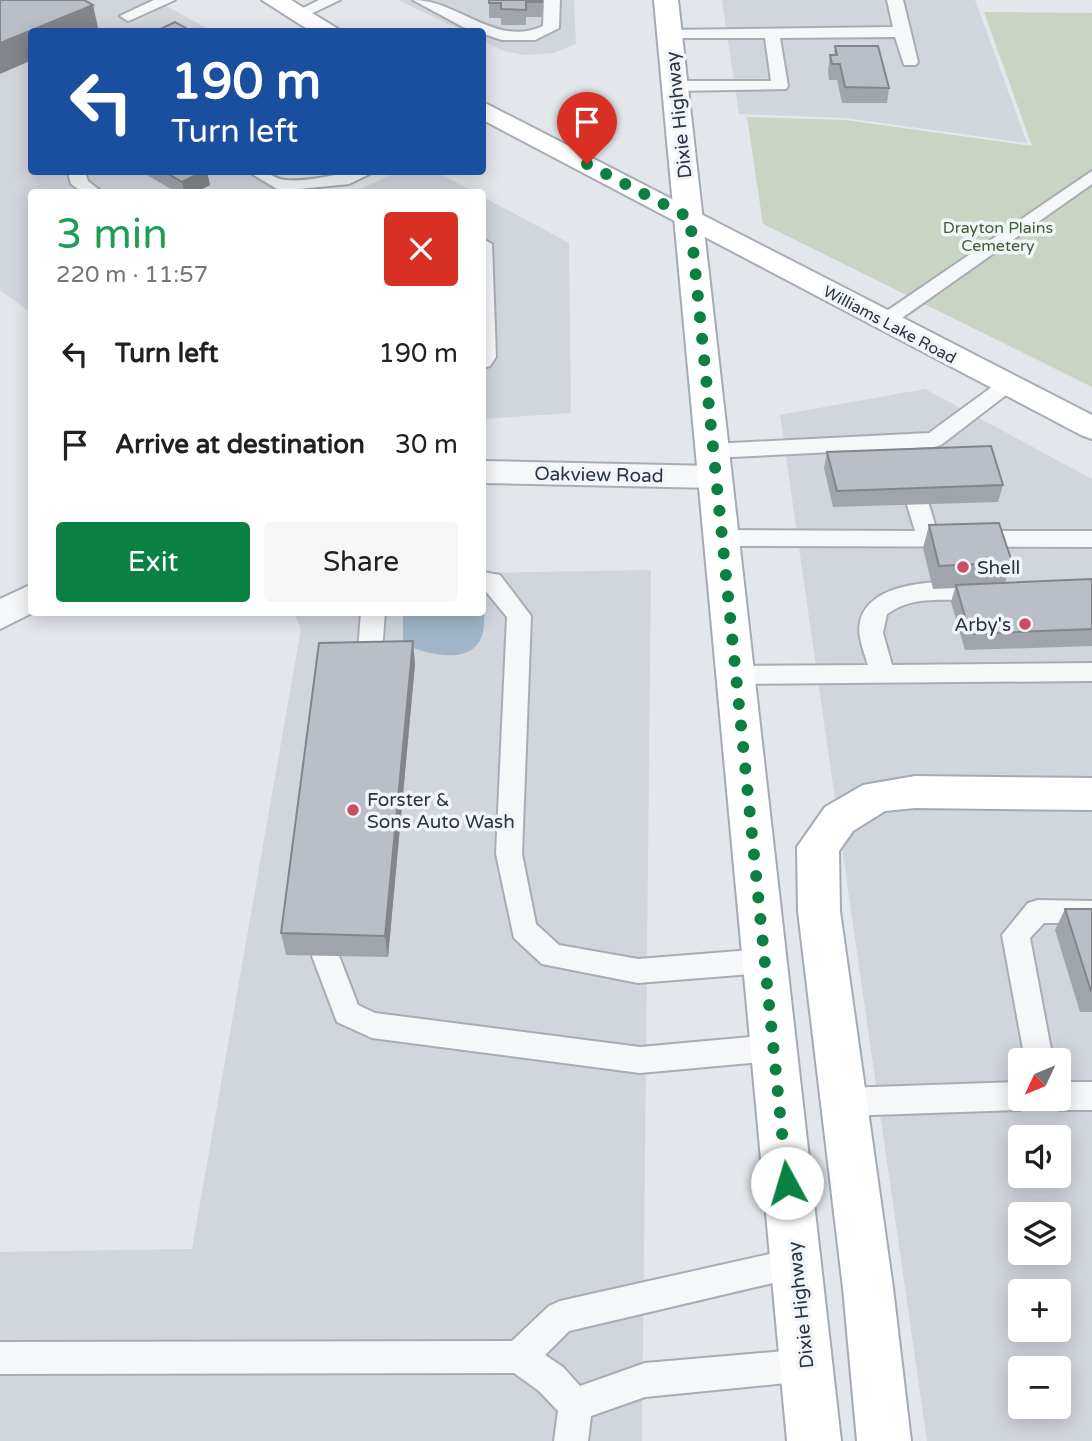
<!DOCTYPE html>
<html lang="en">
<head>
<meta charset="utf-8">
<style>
  :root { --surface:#fff; --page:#f6f6f6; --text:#202124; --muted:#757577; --accent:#0b8043 }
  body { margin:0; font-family:"Varela Round",sans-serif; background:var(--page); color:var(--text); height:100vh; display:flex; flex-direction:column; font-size:26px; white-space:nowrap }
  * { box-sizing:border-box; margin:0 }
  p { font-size:23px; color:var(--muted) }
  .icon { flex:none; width:38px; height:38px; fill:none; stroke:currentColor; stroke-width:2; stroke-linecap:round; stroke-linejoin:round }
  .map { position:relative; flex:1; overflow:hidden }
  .details { position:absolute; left:28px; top:189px; width:458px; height:427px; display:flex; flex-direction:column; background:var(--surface); border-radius:7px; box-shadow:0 4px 18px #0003 }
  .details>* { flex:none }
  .top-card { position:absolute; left:28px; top:28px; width:458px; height:147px; border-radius:7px; box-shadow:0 4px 18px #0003; background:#1a4fa0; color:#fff; overflow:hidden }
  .needle { width:46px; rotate:226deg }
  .tools { position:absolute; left:1008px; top:1048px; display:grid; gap:14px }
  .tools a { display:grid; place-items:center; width:63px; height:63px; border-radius:7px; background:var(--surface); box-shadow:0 4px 18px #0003; font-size:35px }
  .pin { position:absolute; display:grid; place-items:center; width:60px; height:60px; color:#fff; margin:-72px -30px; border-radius:50% 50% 50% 0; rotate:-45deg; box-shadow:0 0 7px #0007 }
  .pin .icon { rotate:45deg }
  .me { position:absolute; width:77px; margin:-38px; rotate:354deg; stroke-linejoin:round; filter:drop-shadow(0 0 5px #0008) }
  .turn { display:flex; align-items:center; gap:24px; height:147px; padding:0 28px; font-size:32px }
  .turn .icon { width:91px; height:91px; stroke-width:2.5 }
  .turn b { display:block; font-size:49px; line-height:60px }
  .round { display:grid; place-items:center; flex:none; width:74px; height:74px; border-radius:7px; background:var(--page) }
  .head { display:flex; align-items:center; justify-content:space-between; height:119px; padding:0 28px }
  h1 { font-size:42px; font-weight:600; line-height:52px; color:#1e9e55 }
  .cta { display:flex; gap:14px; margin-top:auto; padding:14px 28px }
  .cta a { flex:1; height:80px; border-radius:7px; background:var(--accent); color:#fff; font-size:28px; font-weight:600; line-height:80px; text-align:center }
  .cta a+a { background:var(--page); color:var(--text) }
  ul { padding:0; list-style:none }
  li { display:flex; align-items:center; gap:21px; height:91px; padding:0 28px }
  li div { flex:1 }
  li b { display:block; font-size:26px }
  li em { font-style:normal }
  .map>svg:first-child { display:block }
</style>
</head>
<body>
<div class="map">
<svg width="1092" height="1441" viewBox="0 0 1092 1441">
  <rect width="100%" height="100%" fill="#e3e6ea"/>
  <path fill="#d1d5dc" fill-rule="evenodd" d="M 0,0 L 155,0 L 212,31 L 32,32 L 32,172 L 253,172 L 287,192 L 32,192 L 31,313 L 0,290 Z
    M 398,0 L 574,0 L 576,44 L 553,53 L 524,55 L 504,51 L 483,41 L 483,32 L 463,31 Z
    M 722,0 L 975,0 L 1027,143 L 846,118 L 739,114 Z
    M 398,172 L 435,172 L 475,192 L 353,192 Z
    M 483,197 L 569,243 L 571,413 L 483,419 Z
    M 925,389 L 1092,479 L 1092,1441 L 927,1441 L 780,415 ZM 1020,1060 L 1059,1060 L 1059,1099 L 1020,1099 ZM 1020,1138 L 1059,1138 L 1059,1176 L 1020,1176 ZM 1020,1214 L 1059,1214 L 1059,1253 L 1020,1253 ZM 1020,1292 L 1059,1292 L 1059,1330 L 1020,1330 ZM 1020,1368 L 1059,1368 L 1059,1407 L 1020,1407 Z
    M 651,570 L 642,1441 L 0,1441 L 0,1252 L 192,1249 L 301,629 L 294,613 L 483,612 L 483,573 Z"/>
  <path fill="#c9d4c4" d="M 984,12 L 1092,13 L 1092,387 L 763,224 L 747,117 L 845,120 L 1032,146 Z"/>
  <path fill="#9fb5c9" d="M 483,606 C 493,666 443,661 403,644 L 403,613 L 483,612 Z"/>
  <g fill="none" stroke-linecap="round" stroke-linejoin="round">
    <defs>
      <path id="lane" d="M 154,0 L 175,0 L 133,19 L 128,21 L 120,16 Z
        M 319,0 L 340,0 L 304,17 L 299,19 L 291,14 Z
        M 413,0 C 459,0 495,48 543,26 L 544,0 L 560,0 L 559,28 L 535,40 L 502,40 L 463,27 Z
        M 887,0 L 903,0 L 918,62 L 916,65 L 904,65 L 895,37 L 780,38 L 788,86 L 786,89 L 675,91 L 667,86 L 675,81 L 771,81 L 765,38 L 670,38 L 662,33 L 665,30 L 893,27 Z
        M 1092,171 L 1092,184 L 892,325 L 878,325 L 875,321 L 878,317 Z
        M 68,172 L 85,172 L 88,181 L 102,192 L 82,192 L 71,184 Z
        M 249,172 C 271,170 272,179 286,180 C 315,183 345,169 374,172 L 349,184 L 280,191 Z
        M 483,239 L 492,244 L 496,357 L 490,366 L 483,368 Z
        M 1007,379 L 1014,381 L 1017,385 L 1014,389 L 941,445 L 934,447 L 712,458 L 702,451 L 712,444 L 929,433 L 1000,381 Z
        M 908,465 L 919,472 L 937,531 L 1092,531 L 1092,547 L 721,546 L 713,543 L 710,538 L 713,533 L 721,530 L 915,531 L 897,472 Z
        M 483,572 L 500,575 L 531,616 L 522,854 L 536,924 L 559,945 L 638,959 L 764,949 L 774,953 L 778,961 L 774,969 L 764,973 L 638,983 L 542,964 L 514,938 L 496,854 L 507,617 L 483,588 Z
        M 986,582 L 994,584 L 997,590 L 994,596 C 958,606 920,590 887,614 L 883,633 L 892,665 L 1092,663 L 1092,681 L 734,684 L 726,681 L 722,675 L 726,669 L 734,666 L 868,665 C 864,652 857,636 860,622 C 870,577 950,581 986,582 Z
        M 361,612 L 385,612 L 381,665 L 377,671 L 369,674 L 361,671 L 357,665 Z
        M 1038,900 L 1092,901 L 1092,923 L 1044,923 L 1030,938 L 1053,1060 L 1025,1060 L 1002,935 L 1028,903 Z
        M 326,944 L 336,948 L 358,1005 L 375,1013 L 640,1047 L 773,1035 L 783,1039 L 787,1048 L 783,1057 L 773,1061 L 640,1073 L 372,1038 L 337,1022 L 312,956 L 316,948 Z
        M 1020,1082 L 1020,1099 L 1033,1099 L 1030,1106 L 1020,1110 L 844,1116 L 834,1112 L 829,1102 L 834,1092 L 844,1088 Z
        M 1059,1082 L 1092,1082 L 1092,1110 L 1059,1110 L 1049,1106 L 1046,1099 L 1059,1099 Z
        M 796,1248 L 807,1253 L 812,1264 L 807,1275 L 569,1331 L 545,1355 L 563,1367 L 580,1386 L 645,1363 L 807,1349 L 819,1353 L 823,1365 L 819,1377 L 807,1381 L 645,1397 L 591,1416 L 588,1441 L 554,1441 L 558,1411 L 539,1391 L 514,1373 L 0,1374 L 0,1342 L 512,1341 L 549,1306 L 560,1301 Z"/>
      <path id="street" d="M 483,461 L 714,466 L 726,469 L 731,477 L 726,485 L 714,488 L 483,483 Z
        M 32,584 L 32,612 L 34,612 L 0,629 L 0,599 Z"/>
      <path id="secondary" d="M 262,0 L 291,0 L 343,32 L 312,32 Z
        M 483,102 L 1092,415 L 1092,439 L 1081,435 L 483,120 Z"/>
      <path id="primary" d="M 654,0 L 678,0 L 841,1441 L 787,1441 Z
        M 915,776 L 1092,778 L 1092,810 L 915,808 L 885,811 L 853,831 L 839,851 L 840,911 L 893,1288 L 911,1441 L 857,1441 L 843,1288 L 798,911 L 797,847 L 825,807 L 863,785 Z"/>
    </defs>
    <use href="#lane" stroke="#a8adb4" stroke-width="4"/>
    <use href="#street" stroke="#a8adb4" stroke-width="4"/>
    <use href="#secondary" stroke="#a8adb4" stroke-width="4"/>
    <use href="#primary" stroke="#a2abb6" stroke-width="4"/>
    <use href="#lane" fill="#f5f7f9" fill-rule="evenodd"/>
    <use href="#street" fill="#f5f7f9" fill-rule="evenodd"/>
    <use href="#secondary" fill="#fff" fill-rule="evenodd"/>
    <use href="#primary" fill="#fff" fill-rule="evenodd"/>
  </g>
  <path fill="#a0a4ab" d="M 489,0 L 542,0 L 542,17 L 526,17 L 526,25 L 501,25 L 501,18 L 489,18 Z
    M 835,46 L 889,88 L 887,103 L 842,103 L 837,80 L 829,80 L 828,71 L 830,55 L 834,55 Z
    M 142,172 L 207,172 L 210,185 L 196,192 L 176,192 Z
    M 827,452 L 1003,485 L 998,502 L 833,507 L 824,468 Z
    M 929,525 L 1012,562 L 1005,583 L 1092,579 L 1092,646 L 965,650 L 951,602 L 955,588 L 933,589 L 923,548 Z
    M 415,664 L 388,957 L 286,955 L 281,933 Z
    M 1065,909 L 1092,909 L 1092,1012 L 1080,1012 L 1055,930 Z"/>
  <path fill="#82868b" d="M 93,5 L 99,32 L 32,32 L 32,60 L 0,74 L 0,43 Z
    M 202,172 L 207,172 L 210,185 L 196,192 L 184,192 L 182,182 Z
    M 413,641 L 415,664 L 388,957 L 385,936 Z"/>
  <path fill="#babfc7" stroke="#82868b" stroke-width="2" d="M 0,0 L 84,0 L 93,5 L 0,43 Z
    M 489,0 L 542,0 L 542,2 L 526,2 L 526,10 L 501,9 L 501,3 L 489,3 Z
    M 175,22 L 193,32 L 154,32 Z
    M 835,46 L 878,46 L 889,88 L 845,87 L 840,64 L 832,64 L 830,55 L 837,55 Z
    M 165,172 L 202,172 L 182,182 Z
    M 991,446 L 1003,485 L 837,491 L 827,452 Z
    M 999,523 L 1012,562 L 939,566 L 929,525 Z
    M 1092,579 L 1092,629 L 970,634 L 956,585 Z
    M 413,641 L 385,936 L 281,933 L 319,643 Z
    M 1065,909 L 1092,909 L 1092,991 L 1091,991 Z"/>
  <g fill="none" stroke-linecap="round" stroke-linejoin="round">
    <path stroke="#0b8043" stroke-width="12" stroke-dasharray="0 21.6" d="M 587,164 L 690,218 L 787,1183"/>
  </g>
  <g fill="#ca4c66" stroke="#f2f5f8" stroke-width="2.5">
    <circle cx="963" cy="567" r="7"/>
    <circle cx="1025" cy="624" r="7"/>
    <circle cx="353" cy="810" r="7"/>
  </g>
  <g text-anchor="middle" stroke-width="7" stroke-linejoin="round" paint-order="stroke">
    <g font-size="16" fill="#415d39" stroke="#f2f5f8">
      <text x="998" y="233">Drayton Plains<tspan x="998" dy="18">Cemetery</tspan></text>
    </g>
    <g font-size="16" fill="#2b3442" stroke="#f2f5f8">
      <text transform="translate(890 324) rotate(28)" y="6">Williams Lake Road</text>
    </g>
    <g font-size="19" fill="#2b3442" stroke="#f2f5f8">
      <text transform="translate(678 115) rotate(-96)" y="7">Dixie Highway</text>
      <text transform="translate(599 474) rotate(1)" y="7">Oakview Road</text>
      <text transform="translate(800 1305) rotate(-96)" y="7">Dixie Highway</text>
    </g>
    <g font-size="19" fill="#2b3442" stroke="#f2f5f8" text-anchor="start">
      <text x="977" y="574">Shell</text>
      <text x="1011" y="631" text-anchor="end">Arby's</text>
      <text x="367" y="806">Forster &amp;<tspan x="367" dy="22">Sons Auto Wash</tspan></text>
    </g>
  </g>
</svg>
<div class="tools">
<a><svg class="needle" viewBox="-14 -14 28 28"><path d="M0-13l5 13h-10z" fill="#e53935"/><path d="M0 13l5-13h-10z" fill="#757577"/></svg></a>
<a><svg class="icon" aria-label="sound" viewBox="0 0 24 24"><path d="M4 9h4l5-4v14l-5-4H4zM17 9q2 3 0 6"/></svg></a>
<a><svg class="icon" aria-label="layers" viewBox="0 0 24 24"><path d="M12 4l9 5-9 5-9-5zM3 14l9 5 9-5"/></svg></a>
<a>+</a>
<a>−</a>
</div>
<div class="pin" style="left:587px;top:164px;background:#d93025"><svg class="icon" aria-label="arrive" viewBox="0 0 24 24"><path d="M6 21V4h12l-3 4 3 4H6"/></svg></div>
<svg class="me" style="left:787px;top:1183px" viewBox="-20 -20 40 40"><circle r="19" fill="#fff"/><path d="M0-13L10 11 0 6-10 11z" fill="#0b8043"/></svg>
<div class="top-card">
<div class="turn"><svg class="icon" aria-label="left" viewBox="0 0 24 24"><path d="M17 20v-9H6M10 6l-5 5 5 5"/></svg><div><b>190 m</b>Turn left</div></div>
</div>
<section class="details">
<div class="head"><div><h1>3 min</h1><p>220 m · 11:57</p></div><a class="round" style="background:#d93025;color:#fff"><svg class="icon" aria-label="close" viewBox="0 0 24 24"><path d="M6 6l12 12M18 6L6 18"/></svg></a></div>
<ul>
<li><svg class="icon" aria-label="left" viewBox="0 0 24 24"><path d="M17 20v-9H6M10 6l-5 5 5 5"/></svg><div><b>Turn left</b></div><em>190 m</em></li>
<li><svg class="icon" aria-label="arrive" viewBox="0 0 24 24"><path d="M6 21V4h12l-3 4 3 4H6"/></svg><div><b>Arrive at destination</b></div><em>30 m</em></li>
</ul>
<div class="cta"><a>Exit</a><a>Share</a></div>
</section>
</div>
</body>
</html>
